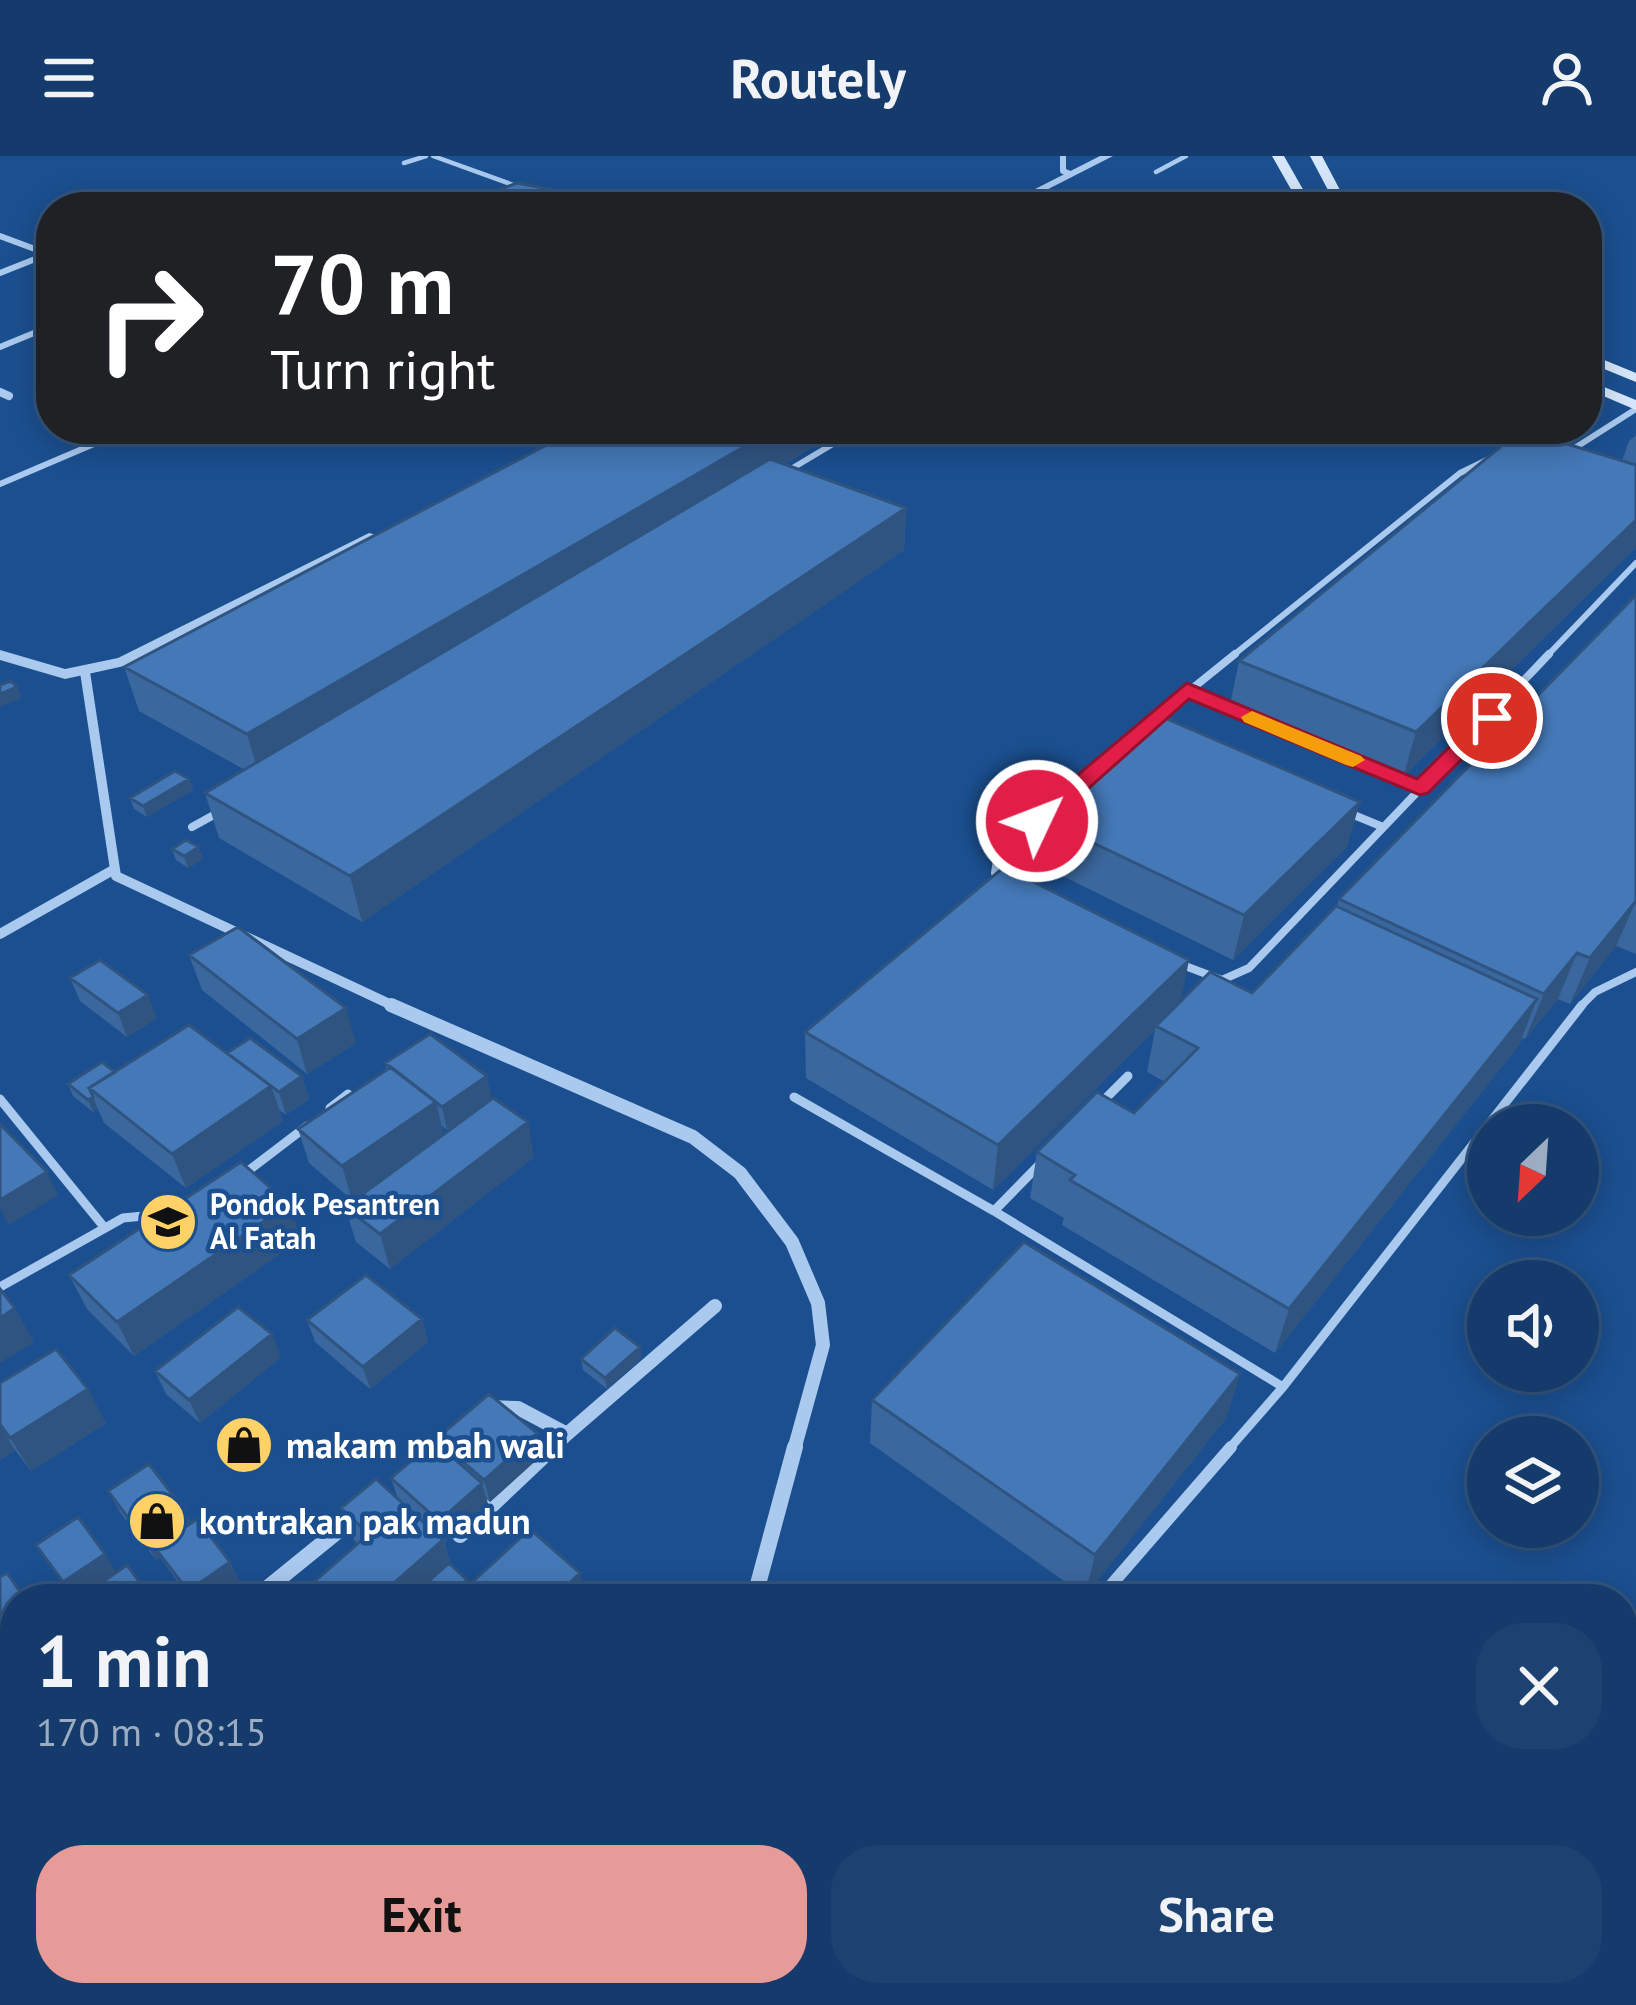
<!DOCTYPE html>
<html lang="en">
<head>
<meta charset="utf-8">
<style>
  :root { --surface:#143b6b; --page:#1d4271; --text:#f1f3f6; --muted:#9dadc1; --line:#33557e; --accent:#e69b98 }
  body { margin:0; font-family:"PT Sans",sans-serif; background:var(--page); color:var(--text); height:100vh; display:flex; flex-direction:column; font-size:45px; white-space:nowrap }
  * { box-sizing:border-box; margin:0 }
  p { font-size:39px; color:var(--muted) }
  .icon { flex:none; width:66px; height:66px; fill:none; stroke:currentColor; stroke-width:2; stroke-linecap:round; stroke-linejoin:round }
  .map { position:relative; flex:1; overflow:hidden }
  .drawer { position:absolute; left:0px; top:1428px; width:1638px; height:423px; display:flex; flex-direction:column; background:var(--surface); border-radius:48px 48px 0 0; box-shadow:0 6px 30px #0003,0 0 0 3px var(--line) }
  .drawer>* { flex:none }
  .top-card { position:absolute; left:36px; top:36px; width:1566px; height:252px; border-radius:48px; box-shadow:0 6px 30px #0003,0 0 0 3px var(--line); background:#202124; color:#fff; overflow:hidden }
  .needle { width:78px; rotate:205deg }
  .buttons { position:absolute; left:1467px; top:948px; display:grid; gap:24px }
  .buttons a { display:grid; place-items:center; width:132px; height:132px; border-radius:50%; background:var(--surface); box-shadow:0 6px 30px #0003,0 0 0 3px var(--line); font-size:60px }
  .pin { position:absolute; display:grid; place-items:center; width:102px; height:102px; color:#fff; margin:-51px; border:6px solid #fff; border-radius:50%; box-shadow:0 3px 12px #0007 }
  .me { position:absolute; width:132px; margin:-66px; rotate:47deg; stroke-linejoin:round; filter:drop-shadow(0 0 9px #0008) }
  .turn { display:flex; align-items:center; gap:42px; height:252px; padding:0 36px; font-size:54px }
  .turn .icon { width:156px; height:156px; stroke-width:2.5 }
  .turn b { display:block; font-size:84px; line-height:102px }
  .round { display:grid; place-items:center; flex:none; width:126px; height:126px; border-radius:48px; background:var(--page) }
  .summary { display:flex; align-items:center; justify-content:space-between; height:204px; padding:0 36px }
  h1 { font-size:72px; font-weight:700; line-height:90px }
  .cta { display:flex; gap:24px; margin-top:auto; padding:24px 36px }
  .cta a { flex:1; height:138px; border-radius:48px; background:var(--accent); color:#111; font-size:48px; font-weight:700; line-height:138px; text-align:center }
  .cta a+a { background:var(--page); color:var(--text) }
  header { display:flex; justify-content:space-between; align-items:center; height:156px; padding:0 36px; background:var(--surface); font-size:54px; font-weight:700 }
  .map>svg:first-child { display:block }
</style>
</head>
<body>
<header><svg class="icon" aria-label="menu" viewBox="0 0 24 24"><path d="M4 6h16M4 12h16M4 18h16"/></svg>Routely<svg class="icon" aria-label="person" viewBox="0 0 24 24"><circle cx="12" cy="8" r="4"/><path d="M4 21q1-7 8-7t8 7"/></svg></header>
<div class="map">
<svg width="1636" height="1849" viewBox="0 0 1636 1849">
  <rect width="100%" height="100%" fill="#1b4f8f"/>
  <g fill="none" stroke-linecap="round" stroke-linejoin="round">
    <path stroke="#a9c9ee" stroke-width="4.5" d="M 433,0 L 519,31
      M 404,7 L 426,0
      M 1156,16 L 1186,0
      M 564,45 L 588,51"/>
    <path stroke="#a9c9ee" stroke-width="6" d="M 551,273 L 575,280
      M 1570,295 L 1636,253
      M 786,316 L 858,273
      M 0,328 L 129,273
      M 1231,501 L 1460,317 L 1495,300
      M 1546,501 L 1636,407"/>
    <path stroke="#a9c9ee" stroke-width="8" d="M 1187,534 L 1420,632
      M 1111,598 L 1235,498
      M 1349,657 L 1383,671
      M 192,671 L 221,655
      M 1002,724 L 995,717 L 997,704 L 1041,662
      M 1180,808 L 1222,824 L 1249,812 L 1549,498
      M 1579,852 L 1595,836 L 1636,816"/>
    <path stroke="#a9c9ee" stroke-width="9" d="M 794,941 L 994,1055 L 1283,1231
      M 0,943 L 104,1071
      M 1099,949 L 1128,920
      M 330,952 L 348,938
      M 240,1021 L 307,970
      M 994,1055 L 1041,1007
      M 0,1131 L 123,1062 L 174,1057
      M 1228,1294 L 1283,1231 L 1582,849"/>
    <path stroke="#a9c9ee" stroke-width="12" d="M 1099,1443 L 1231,1291"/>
    <path stroke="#a9c9ee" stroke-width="6" d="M 1063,0 L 1063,15 L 1070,18
      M 346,51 L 359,45
      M 0,80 L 51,99
      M 0,117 L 48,98
      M 0,191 L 51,170"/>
    <path stroke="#a9c9ee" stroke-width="8" d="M 0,236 L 9,240"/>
    <path stroke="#a9c9ee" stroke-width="10" d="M 85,516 L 116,720 L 398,852
      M 0,778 L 113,714"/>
    <path stroke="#a9c9ee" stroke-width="14" d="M 391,849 L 693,981 L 740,1017 L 792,1086 L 818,1147 L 823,1189 L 794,1294
      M 486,1251 L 518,1252 L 567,1278 L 715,1150
      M 550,1294 L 567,1278"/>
    <path stroke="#a9c9ee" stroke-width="16" d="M 460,1379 L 553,1291
      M 254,1443 L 360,1357
      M 754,1443 L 795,1291
      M 857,1836 L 870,1849"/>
    <path fill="#a9c9ee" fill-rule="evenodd" d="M 1100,0 L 1113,0 L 1013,51 L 1000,51 Z
      M 369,377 L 381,380 L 129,509 L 65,523 L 0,504 L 0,494 L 65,513 L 118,502 Z"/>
    <path fill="#d6e6fa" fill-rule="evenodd" d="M 1272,0 L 1284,0 L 1313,51 L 1301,51 Z
      M 1310,0 L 1322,0 L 1349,51 L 1337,51 Z
      M 1587,197 L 1636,217 L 1636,226 L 1587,206 Z
      M 1587,224 L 1636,244 L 1636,254 L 1587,233 Z"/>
  </g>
  <path fill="#3a679d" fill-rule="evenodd" d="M 577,273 L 843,273 L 785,308 L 906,352 L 904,394 L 362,766 L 219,682 L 205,637 L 245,614 L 139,555 L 124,511 Z
    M 1501,273 L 1564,273 L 1557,279 L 1547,276 L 1544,281 L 1622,305 L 1629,285 L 1636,279 L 1636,391 L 1403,621 L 1230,549 L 1239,505 L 1501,290 L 1497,289 Z
    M 1636,439 L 1636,798 L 1616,790 L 1570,848 L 1558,843 L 1525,883 L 1522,882 L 1519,889 L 1275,1197 L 1062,1069 L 1064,1062 L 1030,1042 L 1037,996 L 1134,957 L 1165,926 L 1147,916 L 1155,874 L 993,1034 L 806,922 L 805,876 L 1181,845 L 1252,837 L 1337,750 L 1339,743 Z
    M 189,623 L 193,634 L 147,661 L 134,653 L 130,642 Z
    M 1035,659 L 1347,691 L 1233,804 L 1030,704 Z
    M 172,693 L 203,703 L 188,712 L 176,704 Z
    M 189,799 L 356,887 L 307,918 L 202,834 Z
    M 70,822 L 157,862 L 127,881 L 80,845 Z
    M 227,897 L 302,920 L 309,943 L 286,959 L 279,954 L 283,965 L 186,1032 L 104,967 L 98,953 L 93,956 L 73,940 L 68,928 L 115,916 Z
    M 385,907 L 492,943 L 534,1001 L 390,1113 L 356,1086 L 345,1051 L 395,1015 L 352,1044 L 309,1007 L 298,973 L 387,914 ZM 484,949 L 443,979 L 442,970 L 447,974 Z
    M 301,1083 L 134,1200 L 87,1153 L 69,1119 Z
    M 422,1163 L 428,1186 L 370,1233 L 315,1186 L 307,1164 Z
    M 281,1201 L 200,1267 L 166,1238 L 155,1215 Z
    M 642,1202 L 607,1233 L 583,1214 L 581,1203 Z
    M 0,1227 L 106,1267 L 31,1315 L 15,1294 L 0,1304 Z
    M 872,1244 L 1227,1261 L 1085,1440 L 870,1287 Z
    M 537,1277 L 542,1299 L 490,1346 L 486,1343 L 488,1348 L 445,1386 L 444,1385 L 451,1409 L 469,1429 L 580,1417 L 585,1438 L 579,1443 L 471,1443 L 469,1436 L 358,1388 L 354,1384 L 342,1352 L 398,1343 L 391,1322 L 438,1289 L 436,1283 Z
    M 108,1335 L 185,1355 L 191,1367 L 230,1406 L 240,1427 L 218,1443 L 190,1443 L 160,1401 L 156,1404 L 120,1356 Z"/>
  <path fill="#305480" d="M 571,37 L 572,51 L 547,51 Z
    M 775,273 L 843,273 L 260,622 L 247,578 Z
    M 1534,273 L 1548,273 L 1547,278 L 1523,297 L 1530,277 Z
    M 906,352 L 904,394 L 362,766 L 350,720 Z
    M 1636,364 L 1636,391 L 1403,621 L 1416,576 Z
    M 17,531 L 22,542 L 0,551 L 0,538 Z
    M 189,623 L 193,634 L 147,661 L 143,650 Z
    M 1360,646 L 1347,691 L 1233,804 L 1244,759 Z
    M 199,691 L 203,703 L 188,712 L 184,700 Z
    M 1636,745 L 1616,790 L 1570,848 L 1590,802 Z
    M 1577,797 L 1558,843 L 1525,883 L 1544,838 Z
    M 1189,804 L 1180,850 L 1156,870 L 1155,874 L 993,1034 L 998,989 Z
    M 148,839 L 157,862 L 127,881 L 118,857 Z
    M 1537,843 L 1519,889 L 1275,1197 L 1289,1153 Z
    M 346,852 L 356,887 L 307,918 L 297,883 Z
    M 302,920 L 309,943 L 286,959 L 279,936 Z
    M 487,920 L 492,943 L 447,974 L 442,951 Z
    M 271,930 L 283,965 L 186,1032 L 172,998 Z
    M 93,941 L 98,953 L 93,956 L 88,944 Z
    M 436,946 L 444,980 L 352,1044 L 342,1010 Z
    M 528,966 L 534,1001 L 390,1113 L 380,1078 Z
    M 47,1016 L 58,1039 L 9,1069 L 0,1053 L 0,1044 Z
    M 289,1048 L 301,1083 L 134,1200 L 117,1166 Z
    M 15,1152 L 34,1186 L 0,1207 L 0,1162 Z
    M 422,1163 L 428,1186 L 370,1233 L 363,1211 Z
    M 272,1178 L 281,1201 L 200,1267 L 189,1244 Z
    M 640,1191 L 642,1202 L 607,1233 L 605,1222 Z
    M 1240,1218 L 1227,1261 L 1085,1440 L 1095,1399 Z
    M 88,1233 L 106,1267 L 31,1315 L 10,1282 Z
    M 0,1270 L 15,1294 L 0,1304 Z
    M 537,1277 L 542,1299 L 490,1346 L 484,1324 Z
    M 482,1327 L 488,1348 L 445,1386 L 439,1365 Z
    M 185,1355 L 196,1376 L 155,1392 L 160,1401 L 156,1404 L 144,1383 Z
    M 443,1384 L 453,1415 L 422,1443 L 376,1443 Z
    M 105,1398 L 118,1419 L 82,1443 L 74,1443 L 63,1426 Z
    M 230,1406 L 240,1427 L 218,1443 L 193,1443 L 188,1435 Z
    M 580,1417 L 585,1438 L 579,1443 L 553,1443 Z
    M 467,1424 L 471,1434 L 467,1431 L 469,1436 L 461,1443 L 447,1443 Z
    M 15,1452 L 15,1467 L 0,1477 L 0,1462 Z
    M 15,1533 L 15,1564 L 0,1574 L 0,1544 Z
    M 15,1586 L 15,1601 L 7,1592 Z
    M 0,1715 L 15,1734 L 15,1743 L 0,1719 Z
    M 15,1749 L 15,1779 L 0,1790 L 0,1760 Z
    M 15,1824 L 15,1836 L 0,1849 L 0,1836 Z
    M 69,1836 L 75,1836 L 83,1849 L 76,1849 Z
    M 92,1836 L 127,1836 L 111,1849 L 86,1849 L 82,1845 Z
    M 169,1836 L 172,1836 L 180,1849 L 162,1849 Z"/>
  <path fill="#4478b7" stroke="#305480" stroke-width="3" d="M 517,27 L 571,37 L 547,51 L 463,51 L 479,41 Z
    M 1018,42 L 1052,51 L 1001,51 Z
    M 577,273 L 775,273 L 247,578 L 124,511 Z
    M 1521,274 L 1636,309 L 1636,364 L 1416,576 L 1239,505 Z
    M 770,303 L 906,352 L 350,720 L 205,637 Z
    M 1636,439 L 1636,745 L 1590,802 L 1577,797 L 1544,838 L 1339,743 Z
    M 11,525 L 17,531 L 0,538 L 0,529 Z
    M 1158,559 L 1360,646 L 1244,759 L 1035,659 Z
    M 175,615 L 189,623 L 143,650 L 130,642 Z
    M 186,684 L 199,691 L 184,700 L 172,693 Z
    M 1004,711 L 1189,804 L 998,989 L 805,876 Z
    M 1336,750 L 1537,843 L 1289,1153 L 1070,1024 L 1075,1019 L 1037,996 L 1097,936 L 1134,957 L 1198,892 L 1156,870 L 1210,816 L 1252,837 Z
    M 238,771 L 346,852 L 297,883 L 189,799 Z
    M 100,804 L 148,839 L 118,857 L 70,822 Z
    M 189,869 L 271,930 L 172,998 L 89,932 Z
    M 430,878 L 487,920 L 442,951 L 385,907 Z
    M 250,882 L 302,920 L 279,936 L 227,897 Z
    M 102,906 L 115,916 L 89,932 L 93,941 L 88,944 L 68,928 Z
    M 391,911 L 436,946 L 342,1010 L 298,973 Z
    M 493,942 L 528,966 L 380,1078 L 345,1051 Z
    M 0,968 L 47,1016 L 0,1044 Z
    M 241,1006 L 289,1048 L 117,1166 L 69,1119 Z
    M 1024,1086 L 1240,1218 L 1095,1399 L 872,1244 Z
    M 366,1119 L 422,1163 L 363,1211 L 307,1164 Z
    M 0,1133 L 15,1152 L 0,1162 Z
    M 238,1151 L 272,1178 L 189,1244 L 155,1215 Z
    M 615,1172 L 640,1191 L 605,1222 L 581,1203 Z
    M 56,1193 L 88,1233 L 10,1282 L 0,1268 L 0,1227 Z
    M 489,1238 L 537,1277 L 484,1324 L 436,1283 Z
    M 434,1285 L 482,1327 L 439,1365 L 391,1322 Z
    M 149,1308 L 185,1355 L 144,1383 L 108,1335 Z
    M 376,1323 L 443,1384 L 376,1443 L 294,1443 L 369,1378 L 341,1352 Z
    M 78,1361 L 105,1398 L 63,1426 L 36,1389 Z
    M 197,1363 L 230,1406 L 188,1435 L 155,1392 Z
    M 530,1373 L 580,1417 L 553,1443 L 480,1443 L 467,1431 Z
    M 449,1407 L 467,1424 L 448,1442 L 443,1437 L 436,1443 L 408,1443 Z
    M 127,1409 L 152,1443 L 84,1443 L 82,1440 Z
    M 7,1417 L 25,1443 L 15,1443 L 15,1452 L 0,1462 L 0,1421 Z
    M 15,1490 L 15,1533 L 0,1544 L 0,1500 Z
    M 15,1555 L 15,1586 L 7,1592 L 0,1581 L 0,1565 Z
    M 15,1607 L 15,1698 L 0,1673 L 0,1618 Z
    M 0,1719 L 15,1743 L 15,1749 L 0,1760 Z
    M 15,1762 L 15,1824 L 0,1836 L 0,1773 Z
    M 15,1835 L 69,1836 L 76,1849 L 0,1849 L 0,1847 Z
    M 77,1836 L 92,1836 L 82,1845 Z
    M 97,1836 L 169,1836 L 172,1841 L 162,1849 L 105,1849 Z
    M 433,1836 L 479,1836 L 489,1849 L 419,1849 Z"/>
  <path fill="#e11d48" stroke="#92132f" stroke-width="3" d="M 1187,527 L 1417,623 L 1484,557 L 1500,557 L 1503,562 L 1428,637 L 1420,639 L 1189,543 L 1046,670 L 1029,670 L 1029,660 Z"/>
  <path fill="#f59e0b" d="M 1252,555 L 1361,600 L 1365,604 L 1353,611 L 1346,609 L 1244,566 L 1241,561 Z"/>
  <defs>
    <symbol id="school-disc" viewBox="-11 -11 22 22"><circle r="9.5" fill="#ffd166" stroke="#1b4f8f"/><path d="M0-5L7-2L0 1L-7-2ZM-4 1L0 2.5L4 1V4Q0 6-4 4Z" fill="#111"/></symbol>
    <symbol id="shop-disc" viewBox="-11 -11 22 22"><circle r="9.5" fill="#ffd166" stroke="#1b4f8f"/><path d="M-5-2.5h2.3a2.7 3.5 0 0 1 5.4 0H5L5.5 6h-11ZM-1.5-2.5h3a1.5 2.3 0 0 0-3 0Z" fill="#111"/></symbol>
  </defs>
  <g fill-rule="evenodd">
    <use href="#school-disc" x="135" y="1033" width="66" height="66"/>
    <use href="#shop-disc" x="211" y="1256" width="66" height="66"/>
    <use href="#shop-disc" x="124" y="1332" width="66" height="66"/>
  </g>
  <g text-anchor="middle" stroke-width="9" stroke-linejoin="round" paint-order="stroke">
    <g font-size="30" font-weight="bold" fill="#fff" stroke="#1b4f8f" text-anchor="start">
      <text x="210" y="1059">Pondok Pesantren<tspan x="210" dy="34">Al Fatah</tspan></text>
    </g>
    <g font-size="36" font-weight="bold" fill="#fff" stroke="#1b4f8f" text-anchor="start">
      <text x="286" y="1302">makam mbah wali</text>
      <text x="199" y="1378">kontrakan pak madun</text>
    </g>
  </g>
</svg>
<div class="buttons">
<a><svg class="needle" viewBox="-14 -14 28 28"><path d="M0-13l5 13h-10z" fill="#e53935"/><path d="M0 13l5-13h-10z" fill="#9dadc1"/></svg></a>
<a><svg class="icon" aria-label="sound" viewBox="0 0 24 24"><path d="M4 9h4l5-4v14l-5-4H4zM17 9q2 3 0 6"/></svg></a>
<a><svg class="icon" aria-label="layers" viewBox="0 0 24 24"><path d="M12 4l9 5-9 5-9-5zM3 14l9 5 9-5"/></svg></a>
</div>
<div class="pin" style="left:1492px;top:562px;background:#d93025"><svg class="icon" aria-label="arrive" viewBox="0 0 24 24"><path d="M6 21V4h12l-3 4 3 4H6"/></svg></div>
<svg class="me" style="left:1037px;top:665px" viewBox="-20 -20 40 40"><circle r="17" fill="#e11d48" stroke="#fff" stroke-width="3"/><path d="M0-11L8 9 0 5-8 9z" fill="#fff"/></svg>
<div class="top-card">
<div class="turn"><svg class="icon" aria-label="right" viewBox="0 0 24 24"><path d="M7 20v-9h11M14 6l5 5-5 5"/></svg><div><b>70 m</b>Turn right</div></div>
</div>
<section class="drawer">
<div class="summary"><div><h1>1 min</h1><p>170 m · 08:15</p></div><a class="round"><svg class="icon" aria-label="close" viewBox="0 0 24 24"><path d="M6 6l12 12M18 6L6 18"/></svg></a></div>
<div class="cta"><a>Exit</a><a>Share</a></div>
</section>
</div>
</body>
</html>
